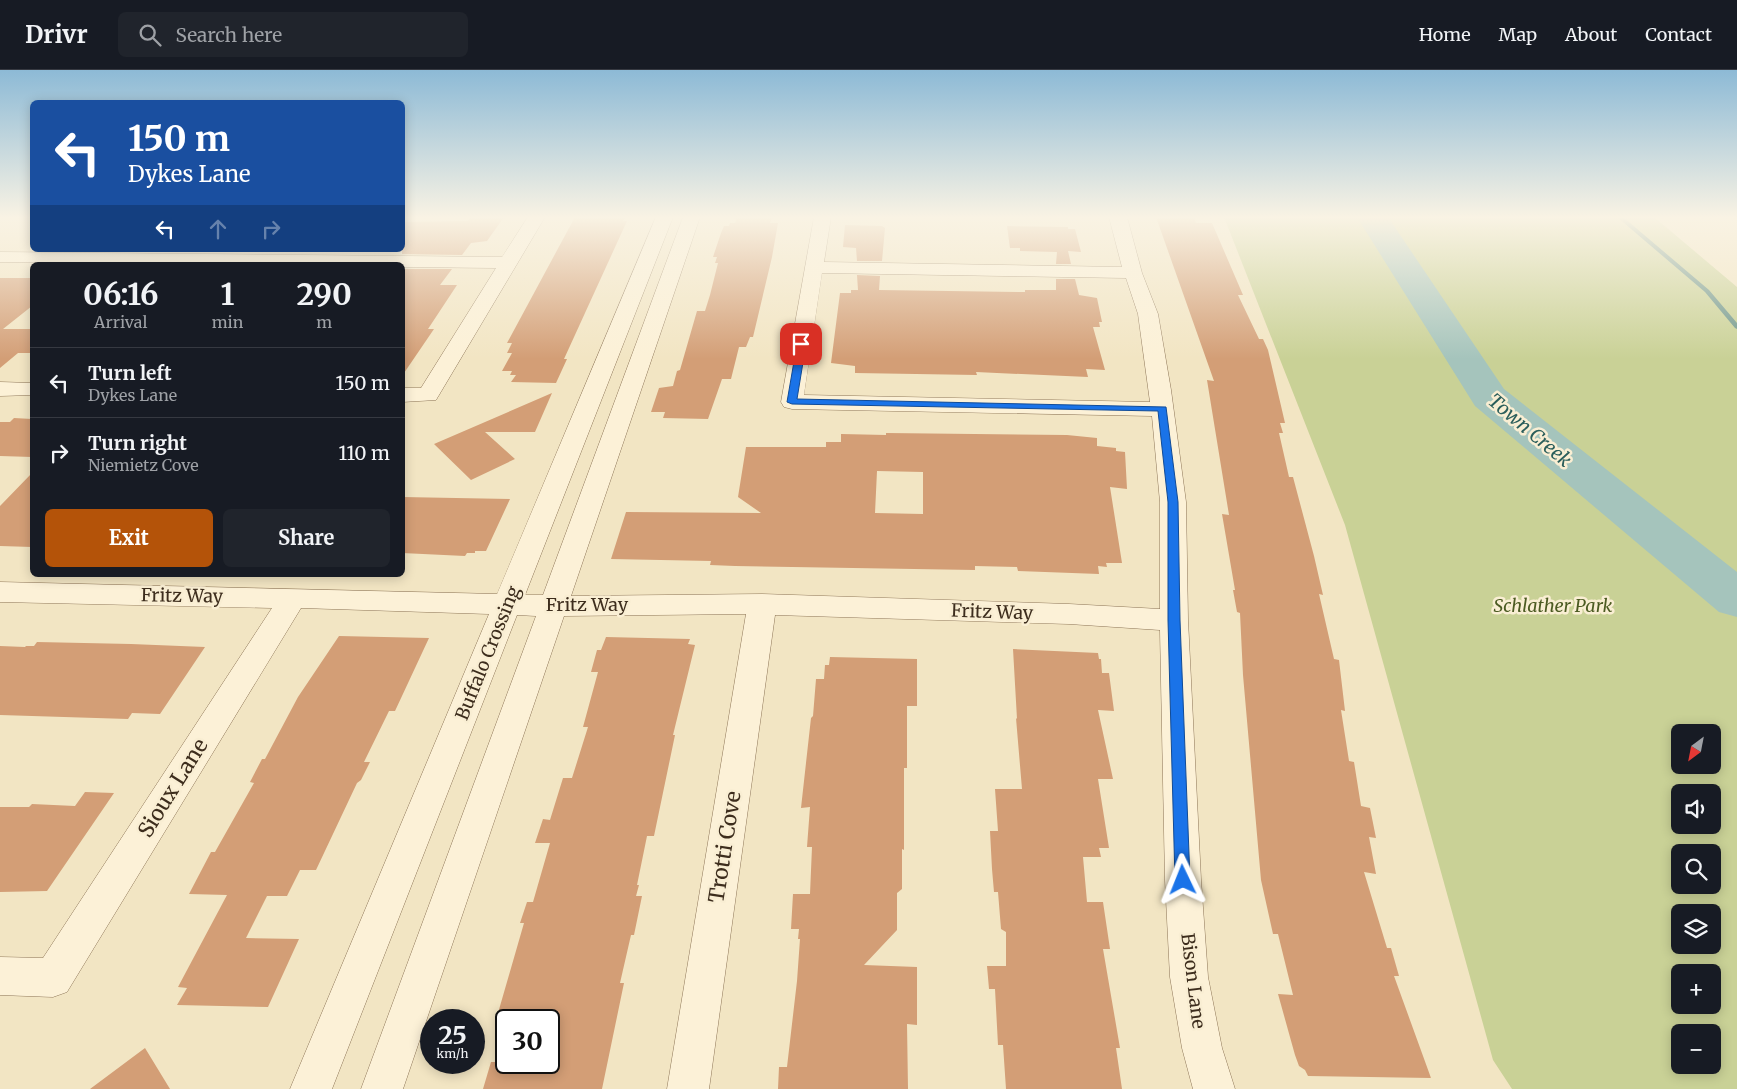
<!DOCTYPE html>
<html lang="en">
<head>
<meta charset="utf-8">
<style>
  :root { --surface:#171b24; --page:#20242c; --text:#f1f3f6; --muted:#9ea1a6; --line:#363941; --accent:#b45309 }
  body { margin:0; font-family:Merriweather,serif; background:var(--page); color:var(--text); height:100vh; display:flex; flex-direction:column; font-size:19px; white-space:nowrap }
  * { box-sizing:border-box; margin:0 }
  p { font-size:16px; color:var(--muted) }
  .icon { flex:none; width:28px; height:28px; fill:none; stroke:currentColor; stroke-width:2; stroke-linecap:round; stroke-linejoin:round }
  .map { position:relative; flex:1; overflow:hidden }
  .side { position:absolute; left:30px; top:192px; width:375px; height:315px; display:flex; flex-direction:column; background:var(--surface); border-radius:8px; box-shadow:0 2px 12px #0003 }
  .side>* { flex:none }
  .hud { position:absolute; left:30px; top:30px; width:375px; height:152px; border-radius:8px; box-shadow:0 2px 12px #0003; background:#1a4fa0; color:#fff; overflow:hidden }
  .needle { width:32px; rotate:212deg }
  .controls { position:absolute; left:1671px; top:654px; display:grid; gap:10px }
  .controls a { display:grid; place-items:center; width:50px; height:50px; border-radius:8px; background:var(--surface); box-shadow:0 2px 12px #0003; font-size:25px }
  .speed { position:absolute; left:420px; top:939px; display:flex; gap:10px; font-size:25px; font-weight:700; text-align:center }
  .speed>* { display:grid; place-content:center; width:65px; height:65px; border-radius:50%; background:var(--surface); box-shadow:0 2px 12px #0003; line-height:1 }
  .speed small { font-size:12px; font-weight:400 }
  .speed .limit { border:2px solid #111; border-radius:8px; background:#fff; color:#111 }
  .pin { position:absolute; display:grid; place-items:center; width:42px; height:42px; color:#fff; margin:-21px; border-radius:10px; box-shadow:0 2px 8px #0006 }
  .me { position:absolute; width:55px; margin:-28px; rotate:358deg; stroke-linejoin:round; filter:drop-shadow(0 0 4px #0008) }
  .turn { display:flex; align-items:center; gap:18px; height:105px; padding:0 15px; font-size:22px }
  .turn .icon { width:65px; height:65px; stroke-width:2.5 }
  .turn b { display:block; font-size:35px; line-height:42px }
  .lanes { display:flex; align-items:center; height:48px; padding:0 15px; background:#0003; justify-content:center; gap:25px; direction:ltr }
  .lanes .off { opacity:.35 }
  .eta { display:flex; justify-content:space-evenly; align-items:center; height:85px; text-align:center }
  .eta b { font-size:30px; font-weight:700; line-height:35px }
  .button { display:flex; gap:10px; margin-top:auto; padding:10px 15px }
  .button a { flex:1; height:58px; border-radius:8px; background:var(--accent); color:#fff; font-size:20px; font-weight:700; line-height:58px; text-align:center }
  .button a+a { background:var(--page); color:var(--text) }
  ul { padding:0; list-style:none }
  li { display:flex; align-items:center; gap:15px; height:70px; padding:0 15px; border-top:1px solid var(--line) }
  li div { flex:1 }
  li b { display:block; font-size:19px }
  li em { font-style:normal }
  header { display:flex; align-items:center; gap:30px; box-sizing:border-box; height:70px; padding:0 25px; background:var(--surface); border-bottom:1px solid var(--line) }
  header strong { font-size:24px }
  nav { display:flex; gap:28px; margin-inline-start:auto; font-size:18px }
  .search { width:350px; height:45px; background:var(--page); display:flex; align-items:center; gap:12px; box-sizing:border-box; padding:0 18px; border-radius:8px; color:var(--muted); font-size:19px }
  .map>svg:first-child { display:block }
</style>
</head>
<body>
<header>
<strong>Drivr</strong>
<div class="search"><svg class="icon" aria-label="search" viewBox="0 0 24 24"><circle cx="10" cy="10" r="6"/><path d="M15 15l6 6"/></svg>Search here</div>
<nav><a>Home</a><a>Map</a><a>About</a><a>Contact</a></nav>
</header>
<div class="map">
<svg width="1737" height="1019" viewBox="0 0 1737 1019">
  <rect width="100%" height="100%" fill="#f2e5c3"/>
  <path fill="#c9d196" fill-rule="evenodd" d="M 1224,147 L 1654,147 L 1737,217 L 1737,1019 L 1512,1019 L 1493,990 L 1345,455 ZM 1680,662 L 1712,662 L 1712,695 L 1680,695 ZM 1680,722 L 1712,722 L 1712,755 L 1680,755 ZM 1680,782 L 1712,782 L 1712,815 L 1680,815 ZM 1680,842 L 1712,842 L 1712,875 L 1680,875 ZM 1680,902 L 1712,902 L 1712,935 L 1680,935 ZM 1680,962 L 1712,962 L 1712,995 L 1680,995 Z"/>
  <g fill="none" stroke-linecap="round" stroke-linejoin="round">
    <path fill="#6b948a" fill-rule="evenodd" d="M 1617,147 L 1623,147 L 1709,220 L 1737,253 L 1737,259 L 1735,258 L 1705,222 Z"/>
    <path fill="#a5c4bc" fill-rule="evenodd" d="M 1357,147 L 1388,147 L 1504,319 L 1737,502 L 1737,547 L 1719,542 L 1475,336 Z"/>
  </g>
  <path fill="#d39e76" fill-rule="evenodd" d="M 504,147 L 487,171 L 471,173 L 462,185 L 402,184 L 402,152 L 468,151 L 470,148 Z
    M 575,147 L 625,148 L 623,151 L 627,151 L 564,289 L 567,289 L 556,313 L 511,312 L 516,305 L 510,305 L 512,301 L 502,301 L 512,283 L 507,283 L 512,273 L 507,273 Z
    M 737,147 L 772,147 L 770,153 L 778,153 L 772,187 L 753,267 L 750,267 L 746,277 L 739,277 L 731,309 L 722,309 L 708,349 L 663,348 L 665,342 L 651,342 L 659,318 L 673,316 L 677,301 L 680,300 L 697,241 L 705,241 L 710,225 L 718,193 L 715,193 L 717,187 L 713,187 L 721,163 L 724,156 L 729,156 L 730,153 L 735,153 Z
    M 1156,147 L 1194,147 L 1196,153 L 1212,153 L 1243,225 L 1238,225 L 1259,269 L 1263,269 L 1268,280 L 1285,353 L 1280,353 L 1283,363 L 1279,363 L 1289,407 L 1293,407 L 1314,486 L 1323,525 L 1319,524 L 1334,589 L 1339,590 L 1345,641 L 1341,640 L 1349,691 L 1354,692 L 1361,736 L 1370,738 L 1376,768 L 1369,767 L 1376,804 L 1364,802 L 1387,878 L 1391,878 L 1399,906 L 1394,906 L 1431,1008 L 1308,1006 L 1305,1000 L 1299,996 L 1295,985 L 1278,924 L 1293,925 L 1278,864 L 1273,864 L 1261,810 L 1243,605 L 1240,543 L 1237,542 L 1233,520 L 1235,520 L 1222,444 L 1229,445 L 1207,310 L 1214,311 Z
    M 845,155 L 882,156 L 885,158 L 882,191 L 857,191 L 856,178 L 843,177 Z
    M 1007,156 L 1068,157 L 1068,159 L 1075,159 L 1081,182 L 1068,181 L 1071,194 L 1056,194 L 1057,182 L 1020,181 L 1020,178 L 1010,178 Z
    M 402,199 L 452,199 L 440,215 L 457,215 L 428,259 L 434,259 L 402,306 Z
    M 857,205 L 880,206 L 879,220 L 1025,222 L 1025,220 L 1056,220 L 1056,209 L 1075,209 L 1079,225 L 1097,228 L 1102,252 L 1099,252 L 1100,257 L 1093,257 L 1105,300 L 1086,299 L 1088,307 L 976,302 L 977,305 L 855,303 L 855,296 L 831,293 L 840,223 L 851,223 L 851,220 L 858,220 Z
    M 0,208 L 32,208 L 32,236 L 3,259 L 32,259 L 32,283 L 18,283 L 0,298 Z
    M 552,323 L 535,362 L 485,362 L 515,389 L 471,410 L 434,374 Z
    M 14,348 L 32,349 L 32,387 L 0,386 L 0,352 L 10,352 Z
    M 886,363 L 1067,365 L 1097,368 L 1097,376 L 1116,378 L 1116,381 L 1125,382 L 1127,419 L 1110,417 L 1122,493 L 1106,493 L 1107,497 L 1098,496 L 1099,504 L 1018,501 L 1017,497 L 975,496 L 975,500 L 735,496 L 710,495 L 711,491 L 611,489 L 626,442 L 761,443 L 738,427 L 746,377 L 826,377 L 826,372 L 841,372 L 841,364 L 886,365 ZM 877,401 L 923,402 L 923,444 L 875,443 Z
    M 32,403 L 32,477 L 0,476 L 0,436 Z
    M 402,427 L 510,429 L 486,481 L 475,481 L 475,483 L 467,483 L 465,486 L 402,483 Z
    M 339,566 L 429,568 L 395,641 L 389,641 L 364,692 L 370,692 L 361,710 L 357,713 L 316,800 L 300,800 L 287,826 L 267,826 L 246,868 L 299,869 L 268,937 L 177,935 L 187,918 L 178,917 L 227,825 L 189,824 L 211,782 L 215,782 L 254,713 L 250,712 L 262,689 L 265,689 L 298,627 Z
    M 606,567 L 690,569 L 688,574 L 695,575 L 673,665 L 675,665 L 654,766 L 647,766 L 637,815 L 639,815 L 636,826 L 642,826 L 634,865 L 631,865 L 620,913 L 624,913 L 602,1019 L 483,1019 L 491,992 L 549,992 L 549,950 L 496,950 L 524,853 L 520,853 L 527,832 L 533,832 L 550,773 L 535,773 L 543,749 L 550,750 L 563,708 L 572,708 L 588,657 L 583,657 L 598,602 L 591,602 L 597,580 L 601,580 Z
    M 37,572 L 131,574 L 205,577 L 160,644 L 132,643 L 128,649 L 0,645 L 0,576 L 25,577 L 26,576 L 34,576 Z
    M 1013,579 L 1098,583 L 1099,589 L 1101,589 L 1102,603 L 1109,603 L 1114,641 L 1098,640 L 1113,709 L 1098,709 L 1109,778 L 1099,778 L 1101,787 L 1083,787 L 1087,832 L 1103,832 L 1110,879 L 1103,879 L 1120,978 L 1116,978 L 1122,1019 L 1006,1019 L 1003,975 L 998,975 L 995,919 L 989,919 L 987,896 L 1006,896 L 1006,862 L 1001,859 L 998,822 L 994,822 L 992,799 L 990,761 L 998,761 L 995,719 L 1022,719 L 1016,648 L 1017,649 Z
    M 830,587 L 917,589 L 917,636 L 907,636 L 907,698 L 904,698 L 904,780 L 902,779 L 902,819 L 897,823 L 897,860 L 864,895 L 917,897 L 917,955 L 907,954 L 908,1019 L 778,1019 L 779,997 L 787,997 L 797,911 L 800,869 L 798,869 L 799,859 L 791,859 L 793,824 L 810,824 L 812,777 L 807,777 L 810,737 L 801,738 L 811,648 L 813,646 L 816,609 L 824,609 L 825,595 L 829,595 Z
    M 85,722 L 114,723 L 47,821 L 0,822 L 0,737 L 29,737 L 32,734 L 75,736 Z
    M 145,978 L 170,1019 L 90,1019 Z"/>
  <g fill="none" stroke-linecap="round" stroke-linejoin="round">
    <defs>
      <path id="minor" d="M 528,147 L 545,147 L 439,325 L 436,330 L 402,332 L 402,318 L 421,318 L 496,198 L 402,197 L 402,195 L 0,192 L 0,182 L 502,187 Z
        M 656,147 L 673,147 L 525,525 L 543,525 L 683,147 L 700,147 L 571,526 L 762,524 L 1069,534 L 1160,539 L 1160,432 L 1152,346 L 792,339 L 784,337 L 781,332 L 814,147 L 831,147 L 824,192 L 1122,197 L 1109,147 L 1127,147 L 1142,203 L 1158,244 L 1171,320 L 1186,432 L 1188,550 L 1201,810 L 1208,907 L 1222,978 L 1235,1019 L 1193,1019 L 1182,978 L 1170,907 L 1165,810 L 1160,560 L 1069,554 L 775,545 L 709,1019 L 667,1019 L 746,544 L 564,546 L 403,1019 L 361,1019 L 536,546 L 517,545 L 332,1019 L 290,1019 L 489,544 L 301,538 L 67,922 L 53,927 L 0,925 L 0,887 L 43,888 L 272,538 L 0,532 L 0,512 L 497,524 ZM 822,203 L 1126,208 L 1138,244 L 1150,332 L 804,325 Z
        M 0,312 L 32,313 L 32,325 L 0,326 Z"/>
    </defs>
    <use href="#minor" stroke="#8e7658" stroke-width="1"/>
    <use href="#minor" fill="#fcf1d7" fill-rule="evenodd"/>
  </g>
  <linearGradient id="sky" x2="0" y2="1"><stop stop-color="#8dbad6"/><stop offset="0.51" stop-color="#f9f3e4"/><stop offset="1" stop-color="#f9f3e4" stop-opacity="0"/></linearGradient>
  <rect width="1737" height="289" fill="url(#sky)"/>
  <path fill="#1a73e8" stroke="#114b97" d="M 801,271 L 806,274 L 797,329 L 1166,337 L 1178,432 L 1180,550 L 1190,810 L 1188,815 L 1183,817 L 1177,815 L 1175,810 L 1168,550 L 1168,432 L 1158,341 L 792,334 L 787,332 L 797,274 Z"/>
  <g text-anchor="middle" stroke-width="5" stroke-linejoin="round" paint-order="stroke">
    <g font-size="18" fill="#3d2d1d" stroke="#f9eed3">
      <text transform="translate(182 526) rotate(1)" y="6">Fritz Way</text>
      <text x="587" y="541">Fritz Way</text>
      <text transform="translate(992 542) rotate(2)" y="6">Fritz Way</text>
      <text transform="translate(488 583) rotate(-68)" y="6">Buffalo Crossing</text>
      <text transform="translate(1193 911) rotate(83)" y="6">Bison Lane</text>
    </g>
    <g font-size="18" font-style="italic" fill="#4c5b22" stroke="#f9eed3">
      <text x="1553" y="542">Schlather Park</text>
    </g>
    <g font-size="19" font-style="italic" fill="#2b5e5b" stroke="#f9eed3">
      <text transform="translate(1530 360) rotate(40)" y="7">Town Creek</text>
    </g>
    <g font-size="21" fill="#3d2d1d" stroke="#f9eed3">
      <text transform="translate(173 718) rotate(-58)" y="7">Sioux Lane</text>
      <text transform="translate(725 777) rotate(-81)" y="7">Trotti Cove</text>
    </g>
  </g>
</svg>
<div class="controls">
<a><svg class="needle" viewBox="-14 -14 28 28"><path d="M0-13l5 13h-10z" fill="#e53935"/><path d="M0 13l5-13h-10z" fill="#9ea1a6"/></svg></a>
<a><svg class="icon" aria-label="sound" viewBox="0 0 24 24"><path d="M4 9h4l5-4v14l-5-4H4zM17 9q2 3 0 6"/></svg></a>
<a><svg class="icon" aria-label="search" viewBox="0 0 24 24"><circle cx="10" cy="10" r="6"/><path d="M15 15l6 6"/></svg></a>
<a><svg class="icon" aria-label="layers" viewBox="0 0 24 24"><path d="M12 4l9 5-9 5-9-5zM3 14l9 5 9-5"/></svg></a>
<a>+</a>
<a>−</a>
</div>
<div class="speed"><div>25<small>km/h</small></div><div class="limit">30</div></div>
<div class="pin" style="left:801px;top:274px;background:#d93025"><svg class="icon" aria-label="arrive" viewBox="0 0 24 24"><path d="M6 21V4h12l-3 4 3 4H6"/></svg></div>
<svg class="me" style="left:1183px;top:810px" viewBox="-20 -20 40 40"><path d="M0-17L14 15 0 8-14 15z" fill="#1a73e8" stroke="#fff" stroke-width="4"/></svg>
<div class="hud">
<div class="turn"><svg class="icon" aria-label="left" viewBox="0 0 24 24"><path d="M17 20v-9H6M10 6l-5 5 5 5"/></svg><div><b>150 m</b>Dykes Lane</div></div>
<div class="lanes"><svg class="icon" aria-label="left" viewBox="0 0 24 24"><path d="M17 20v-9H6M10 6l-5 5 5 5"/></svg><svg class="icon off" aria-label="ahead" viewBox="0 0 24 24"><path d="M12 20V5M6 11l6-6 6 6"/></svg><svg class="icon off" aria-label="right" viewBox="0 0 24 24"><path d="M7 20v-9h11M14 6l5 5-5 5"/></svg></div>
</div>
<section class="side">
<div class="eta">
<div><b>06:16</b><p>Arrival</p></div>
<div><b>1</b><p>min</p></div>
<div><b>290</b><p>m</p></div>
</div>
<ul>
<li><svg class="icon" aria-label="left" viewBox="0 0 24 24"><path d="M17 20v-9H6M10 6l-5 5 5 5"/></svg><div><b>Turn left</b><p>Dykes Lane</p></div><em>150 m</em></li>
<li><svg class="icon" aria-label="right" viewBox="0 0 24 24"><path d="M7 20v-9h11M14 6l5 5-5 5"/></svg><div><b>Turn right</b><p>Niemietz Cove</p></div><em>110 m</em></li>
</ul>
<div class="button"><a>Exit</a><a>Share</a></div>
</section>
</div>
</body>
</html>
